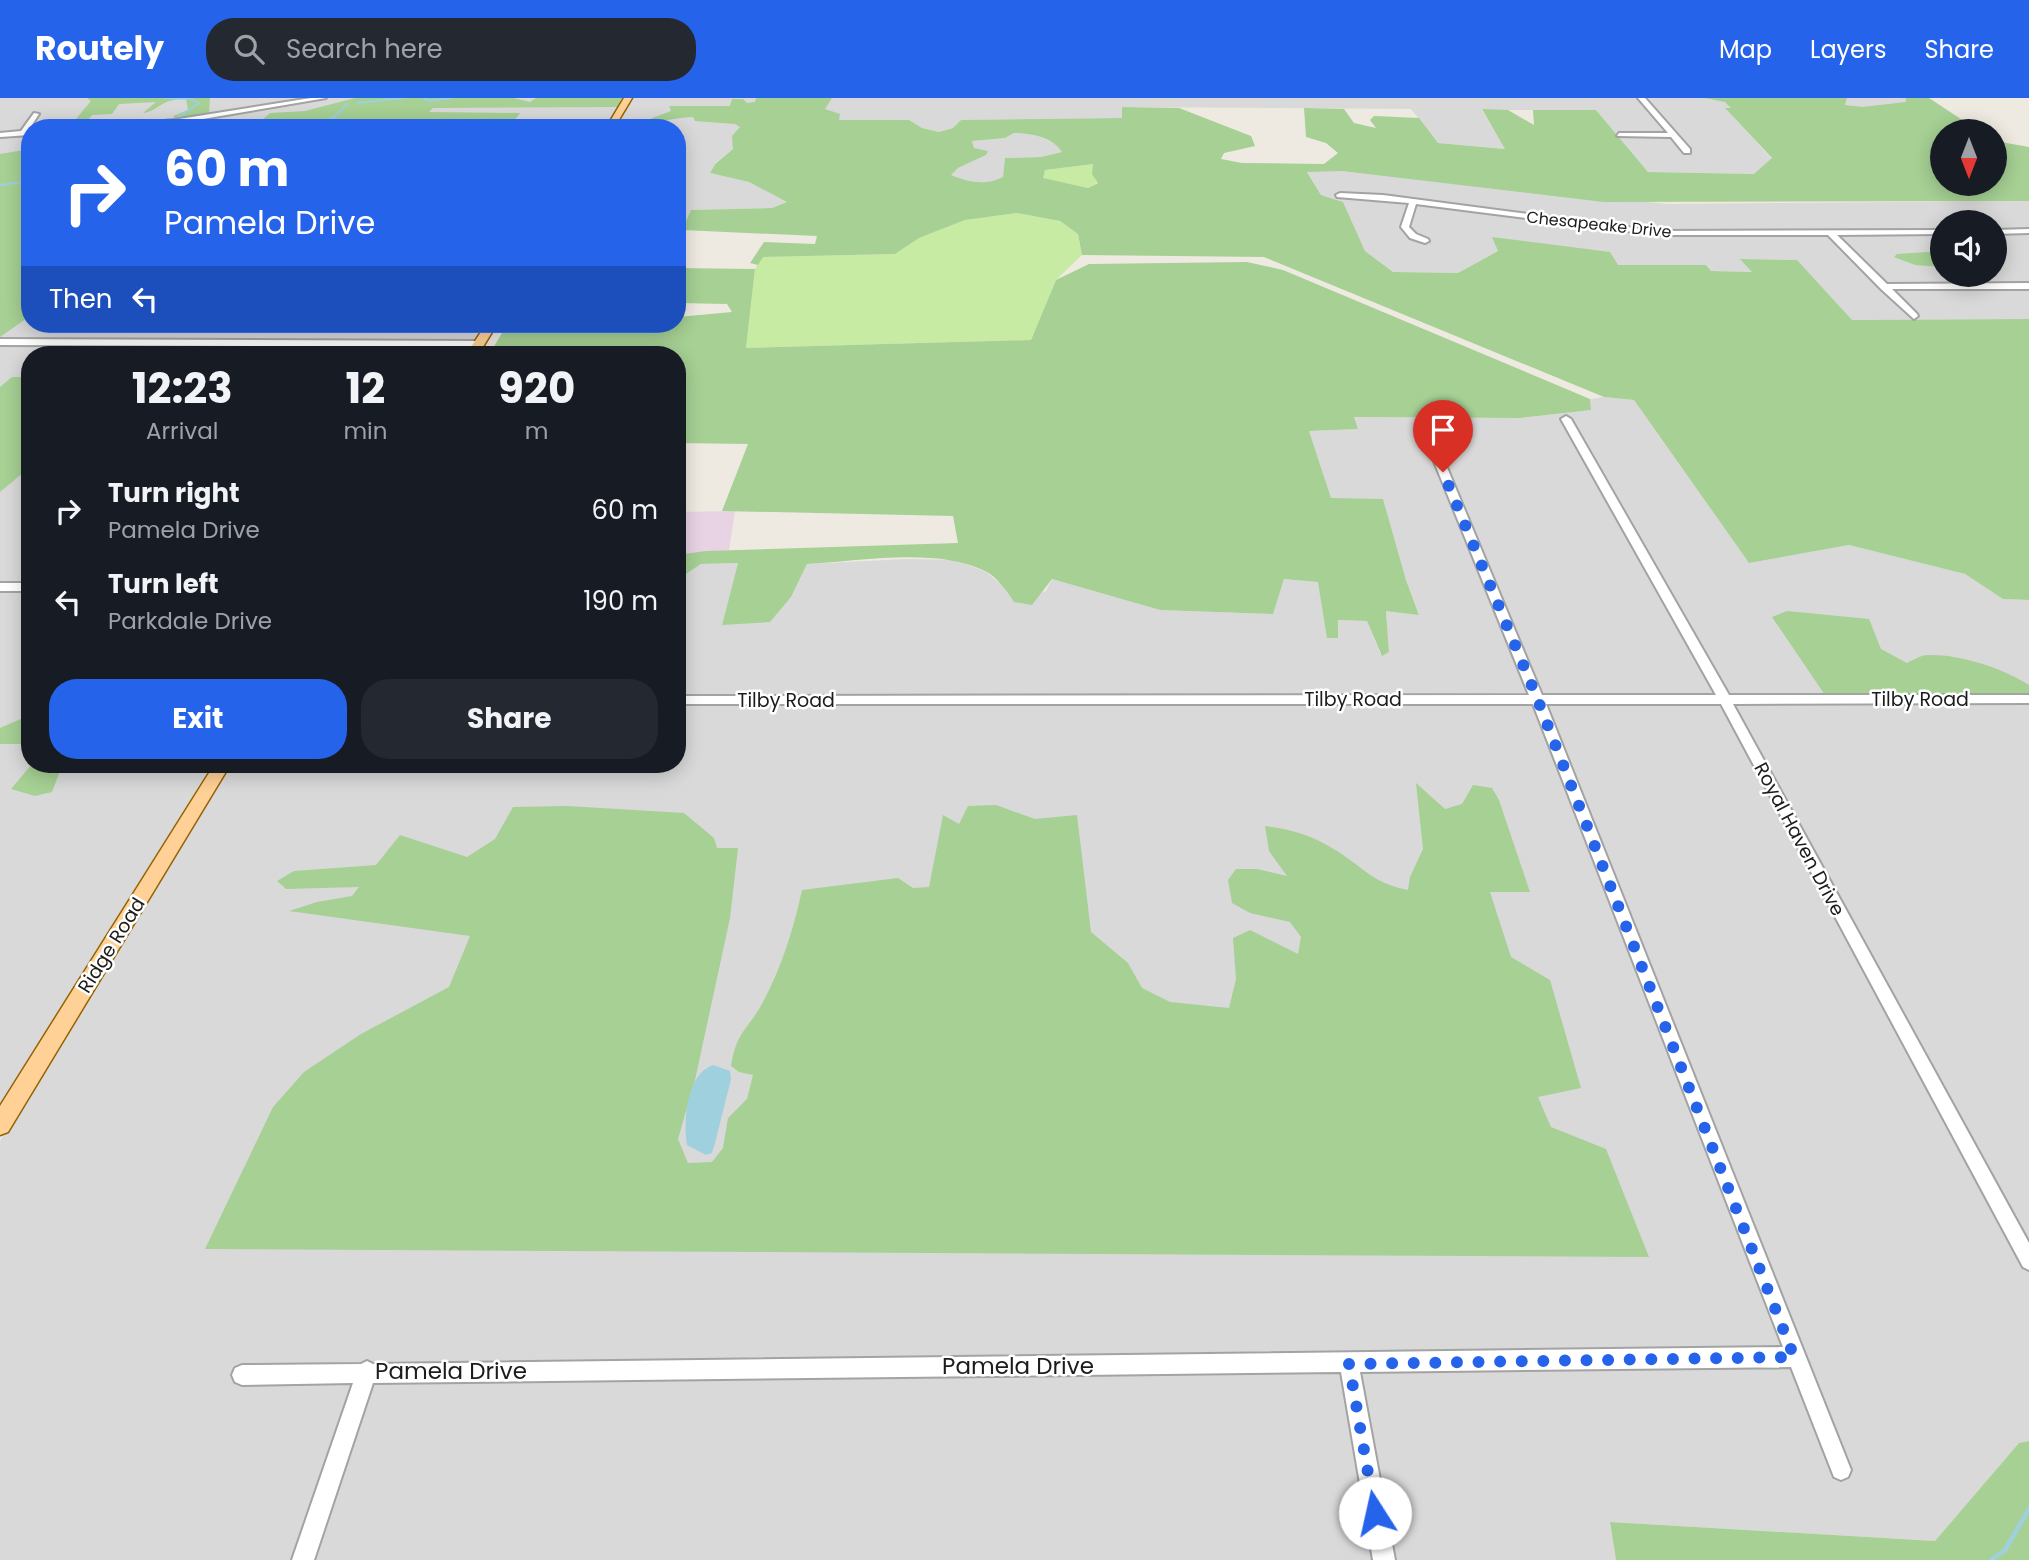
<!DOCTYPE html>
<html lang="en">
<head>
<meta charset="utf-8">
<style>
  :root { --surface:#171b24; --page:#242831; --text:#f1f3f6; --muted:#9ea1a6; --accent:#2563eb }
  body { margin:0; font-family:Poppins,sans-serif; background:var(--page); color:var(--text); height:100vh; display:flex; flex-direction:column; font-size:26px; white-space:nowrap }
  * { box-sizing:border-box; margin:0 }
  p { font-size:23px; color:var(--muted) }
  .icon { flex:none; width:38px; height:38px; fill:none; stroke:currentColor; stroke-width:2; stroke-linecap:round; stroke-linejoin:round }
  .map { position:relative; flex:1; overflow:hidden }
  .sheet { position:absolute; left:21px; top:248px; width:665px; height:427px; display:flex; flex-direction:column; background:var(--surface); border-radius:28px; box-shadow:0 4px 18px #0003 }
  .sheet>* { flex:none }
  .banner { position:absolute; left:21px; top:21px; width:665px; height:214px; border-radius:28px; box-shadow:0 4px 18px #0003; background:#2563eb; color:#fff; overflow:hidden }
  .needle { width:46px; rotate:180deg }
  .tools { position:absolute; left:1930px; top:21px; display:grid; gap:14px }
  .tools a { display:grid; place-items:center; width:77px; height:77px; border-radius:50%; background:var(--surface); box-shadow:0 4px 18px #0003; font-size:35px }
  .pin { position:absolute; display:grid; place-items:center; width:60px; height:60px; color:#fff; margin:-72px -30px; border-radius:50% 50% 50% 0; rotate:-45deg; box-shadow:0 0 7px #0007 }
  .pin .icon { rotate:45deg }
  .me { position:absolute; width:77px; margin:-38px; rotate:350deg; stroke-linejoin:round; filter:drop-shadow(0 0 5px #0008) }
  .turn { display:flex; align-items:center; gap:24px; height:147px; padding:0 28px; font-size:32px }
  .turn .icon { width:91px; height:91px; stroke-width:2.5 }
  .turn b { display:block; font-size:49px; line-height:60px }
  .then { display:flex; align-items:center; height:66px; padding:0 28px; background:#0003; gap:14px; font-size:26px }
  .eta { display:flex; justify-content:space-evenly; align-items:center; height:119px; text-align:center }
  .eta b { font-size:42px; font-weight:700; line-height:49px }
  .primary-button { display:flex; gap:14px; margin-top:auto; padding:14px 28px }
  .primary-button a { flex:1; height:80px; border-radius:28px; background:var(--accent); color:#fff; font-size:28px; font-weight:700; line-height:80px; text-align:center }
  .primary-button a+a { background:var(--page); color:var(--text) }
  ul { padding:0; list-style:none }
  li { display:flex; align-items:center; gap:21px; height:91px; padding:0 28px }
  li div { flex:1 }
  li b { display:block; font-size:26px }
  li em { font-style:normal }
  header { display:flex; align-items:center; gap:42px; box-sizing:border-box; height:98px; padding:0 35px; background:var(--accent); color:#fff }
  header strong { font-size:33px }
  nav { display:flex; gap:38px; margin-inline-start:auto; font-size:24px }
  .search { width:490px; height:63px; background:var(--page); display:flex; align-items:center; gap:18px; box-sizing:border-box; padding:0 24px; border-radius:28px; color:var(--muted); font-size:26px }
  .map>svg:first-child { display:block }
</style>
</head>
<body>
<header>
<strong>Routely</strong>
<div class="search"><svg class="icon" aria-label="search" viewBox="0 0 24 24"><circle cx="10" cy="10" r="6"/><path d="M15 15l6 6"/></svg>Search here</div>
<nav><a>Map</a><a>Layers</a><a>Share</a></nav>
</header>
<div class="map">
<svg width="2029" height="1462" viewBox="0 0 2029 1462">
  <rect width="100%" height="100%" fill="#eeeae1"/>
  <path fill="#dad9d9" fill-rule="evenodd" d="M 0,0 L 625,0 L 607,30 L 30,30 L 30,226 L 485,226 L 465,257 L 30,257 L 30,667 L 212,667 L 0,1007 Z
    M 632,0 L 1906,0 L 1909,14 L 1726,11 L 1772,61 L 1755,76 L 1648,74 L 1596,12 L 1482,12 L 1506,51 L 1438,45 L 1411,11 L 1123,9 L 1122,20 L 961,22 L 953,30 L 939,34 L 922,30 L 909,22 L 740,29 L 733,51 L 715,65 L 710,75 L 749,84 L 788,104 L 772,110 L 692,112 L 677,141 L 677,30 L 614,30 Z
    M 1014,35 L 1031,35 L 1058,47 L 1062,54 L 1041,59 L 1005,60 L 1003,79 L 993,85 L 963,83 L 950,77 L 958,70 L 986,57 L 974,50 L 972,43 L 1005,40 Z
    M 1307,73 L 1342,73 L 1668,106 L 2029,103 L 2029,221 L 1851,222 L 1796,162 L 1741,161 L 1753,174 L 1711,173 L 1706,167 L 1618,167 L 1493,139 L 1498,153 L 1458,175 L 1393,174 L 1365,153 L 1343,104 L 1321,97 ZM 1942,124 L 1995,124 L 1995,177 L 1942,177 Z
    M 1604,299 L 1634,302 L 1749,465 L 1849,447 L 1965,476 L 2003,501 L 2029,502 L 2029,1343 L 2019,1345 L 1935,1443 L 1610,1424 L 1616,1462 L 0,1462 L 0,1043 L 226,667 L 677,667 L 677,482 L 701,466 L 738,465 L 722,527 L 791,499 L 807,466 L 906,461 L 956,462 L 986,474 L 1003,488 L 1014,504 L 1046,493 L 1052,481 L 1160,512 L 1272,516 L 1284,481 L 1318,484 L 1338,522 L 1367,523 L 1381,557 L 1389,554 L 1386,512 L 1419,516 L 1406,482 L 1383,402 L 1331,401 L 1309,333 L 1358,331 L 1353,319 L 1520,320 L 1591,312 L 1590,301 Z"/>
  <path fill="#e8d3e4" d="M 735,413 L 729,452 L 677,457 L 677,414 Z"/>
  <path fill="#c8eba4" d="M 1093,66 L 1098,84 L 1088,90 L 1042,80 L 1045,72 Z
    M 1017,115 L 1060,123 L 1078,136 L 1082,157 L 1056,182 L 1031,242 L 746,250 L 755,171 L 762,159 L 895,156 L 919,140 L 965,122 Z"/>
  <path fill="#a6d094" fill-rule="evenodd" d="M 87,0 L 210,0 L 209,16 L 176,21 L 173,18 L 188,12 L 186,1 C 161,0 159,13 143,15 L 156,4 L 119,6 L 112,16 L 92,17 L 84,28 L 70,28 L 91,3 Z
    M 355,0 L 514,0 L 530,4 L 536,0 L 622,0 L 617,9 L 433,10 L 429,14 L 520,15 L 514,23 L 452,23 L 442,30 L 253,30 L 270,15 L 305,13 Z
    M 756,0 L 832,0 L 825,11 L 840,16 L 839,22 L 909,22 L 922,30 L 939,34 L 953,30 L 961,22 L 1122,20 L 1122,9 L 1179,10 L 1251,38 L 1255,48 L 1224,55 L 1221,61 L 1242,65 L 1324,66 L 1338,55 L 1326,45 L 1306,39 L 1304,10 L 1344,11 L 1354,25 L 1376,30 L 1370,22 L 1374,18 L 1419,20 L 1438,45 L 1505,51 L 1482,11 L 1508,12 L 1534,27 L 1533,12 L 1596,12 L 1648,74 L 1754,76 L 1772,60 L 1725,10 L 1731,10 L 1725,4 L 1705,0 L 1847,0 L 1845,7 L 1862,9 L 1906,4 L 1906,0 L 1929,0 L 1979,33 L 1942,33 L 1942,86 L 1995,86 L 1995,43 L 2029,49 L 2029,103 L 1604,104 L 1342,73 L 1307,74 L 1321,97 L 1343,104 L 1365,153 L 1393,174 L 1458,175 L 1498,153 L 1492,139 L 1610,154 L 1618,167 L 1706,167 L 1711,173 L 1752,174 L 1740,161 L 1797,162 L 1852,222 L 2029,221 L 2029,502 L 2003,501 L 1965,476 L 1849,447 L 1749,465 L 1634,302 L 1604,299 L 1264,159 L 1082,157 L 1078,136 L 1060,123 L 1017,115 L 965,122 L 919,140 L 895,156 L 763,159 L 758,167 L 750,165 L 764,144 L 815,146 L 817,138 L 682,132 L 691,112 L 772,110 L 787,104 L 749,84 L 710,75 L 715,66 L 733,51 L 732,38 L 740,29 L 735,26 L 695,23 L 693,19 C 678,19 666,24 651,23 L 652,20 L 671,13 L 669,8 L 730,8 L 732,1 L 743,1 L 747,5 L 755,4 ZM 1014,35 C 1030,35 1053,39 1062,54 L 1041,59 L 1005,60 L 1003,79 C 987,88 967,84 951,77 L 958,70 L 986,57 L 988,53 L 974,50 L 972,43 L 1005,40 ZM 1093,66 L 1092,76 L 1098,85 L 1088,90 L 1043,80 L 1045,72 Z
    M 30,51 L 30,218 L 0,239 L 0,56 Z
    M 1942,153 L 1942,169 L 1915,167 L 1894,159 L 1897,156 Z
    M 1247,164 L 1283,172 L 1590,301 L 1591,312 L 1520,320 L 1354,319 L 1358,331 L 1309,333 L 1331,400 L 1383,401 L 1406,482 L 1419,517 L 1386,513 L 1389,554 L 1382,558 L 1367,523 L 1338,522 L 1338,540 L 1327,540 L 1318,484 L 1284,481 L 1273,516 L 1160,512 L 1052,481 L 1032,507 L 1014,504 C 1006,492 998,480 985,473 C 938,449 859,463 807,466 L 791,499 L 770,524 L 722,527 L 738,465 L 701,466 L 677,482 L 677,457 L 706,453 L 958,445 L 953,418 L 722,413 L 748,346 L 677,345 L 677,257 L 489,257 L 502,235 L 609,235 L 653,226 L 677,226 L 678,219 L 732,214 L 727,206 L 677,205 L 677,170 L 755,171 L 746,250 L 1031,242 L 1056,182 L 1089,166 Z
    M 12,279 L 30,279 L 30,369 L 0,394 L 0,289 Z
    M 1787,513 L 1869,521 L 1881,551 L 1907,565 C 1913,562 1921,557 1928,557 C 1959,556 2003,570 2029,587 L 2029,597 L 1825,597 L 1772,519 Z
    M 30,617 L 30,646 L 0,646 L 0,630 Z
    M 31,667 L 66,667 L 60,673 L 52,694 L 35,698 L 11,691 Z
    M 1416,685 L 1445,711 L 1462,706 L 1473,687 L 1492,690 L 1499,702 L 1530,794 L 1490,794 L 1511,859 L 1550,882 L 1581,990 L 1538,999 L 1551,1029 L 1606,1051 L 1649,1159 L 205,1151 L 273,1009 L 304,974 L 361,936 L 449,889 L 470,838 L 289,813 L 317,804 L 352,798 L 359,789 L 286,791 L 277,783 L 294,773 L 376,767 L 400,737 L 467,759 L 495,741 L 513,709 L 567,708 L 684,715 L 714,740 L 717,750 L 738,750 L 730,820 L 695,982 L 678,1041 L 688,1065 L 712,1064 L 723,1050 L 728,1020 L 747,1001 L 753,977 L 739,974 L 731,968 C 737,933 746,934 762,906 C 781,871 794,830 802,792 L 898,780 L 913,790 L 929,789 L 943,717 L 959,726 L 968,708 L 996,707 L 1035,721 L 1077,717 L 1091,834 L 1128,865 L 1142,890 L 1170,904 L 1229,910 L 1236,881 L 1233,840 L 1250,832 L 1298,856 L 1301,839 L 1290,824 L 1250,815 L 1232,805 L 1228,782 L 1236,771 L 1257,771 L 1287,778 L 1269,753 L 1265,728 C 1290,731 1311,737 1332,750 C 1363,768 1371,785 1408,792 L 1410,779 L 1423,751 Z
    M 2029,1343 L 2029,1462 L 1616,1462 L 1610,1424 L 1935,1443 L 2019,1345 Z"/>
  <path fill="#9fd0de" d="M 713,967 L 730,973 L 731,981 L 715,1045 L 712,1055 L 706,1057 L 687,1047 C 683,1024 686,976 713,967 Z"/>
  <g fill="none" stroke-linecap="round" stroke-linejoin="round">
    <path stroke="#9fd0de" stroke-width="2" d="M 165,0 L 191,1 L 199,5 L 177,20
      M 423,0 L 430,3 L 451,0
      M 357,5 L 403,0
      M 313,30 L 334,19 L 347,6
      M 0,87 L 30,83"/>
    <path stroke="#9fd0de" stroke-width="4.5" d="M 1991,1462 L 2005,1452 L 2029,1411"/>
    <defs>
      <path id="minor" d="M 311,0 L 326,0 L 173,26 L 96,30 L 173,22 Z
        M 1638,0 L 1645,0 L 1690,51 L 1690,55 L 1684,55 L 1671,39 L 1617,38 L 1619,35 L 1668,35 Z
        M 34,15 L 39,16 L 30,30 L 30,37 L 0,39 L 0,35 L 21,33 Z
        M 1340,95 L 1383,97 L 1658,133 L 1942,132 L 1942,136 L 1837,137 L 1887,186 L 2029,185 L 2029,191 L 1892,191 L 1917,216 L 1918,218 L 1914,221 L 1881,191 L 1828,137 L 1658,137 L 1416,106 L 1409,129 L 1416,136 L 1428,141 L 1429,143 L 1425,145 L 1410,140 L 1401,129 L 1409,105 L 1337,99 L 1336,97 Z
        M 2029,131 L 2029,135 L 1995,136 L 1995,132 Z
        M 0,241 L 479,243 L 484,246 L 479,249 L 0,247 Z
        M 1566,318 L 1571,321 L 1729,597 L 2029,597 L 2029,605 L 1733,606 L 2029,1145 L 2029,1172 L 2023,1169 L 1721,606 L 1546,606 L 1851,1372 L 1848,1379 L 1841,1382 L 1834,1379 L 1791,1269 L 1360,1274 L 1395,1462 L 1373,1462 L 1341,1274 L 373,1285 L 314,1462 L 292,1462 L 353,1285 L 242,1287 L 235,1284 L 232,1277 L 235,1270 L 242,1267 L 361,1266 L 367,1263 L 373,1266 L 1783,1249 L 1533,606 L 677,606 L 677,598 L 1529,597 L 1418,324 L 1423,321 L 1428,324 L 1542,597 L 1716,597 L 1561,321 Z
        M 0,485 L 30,485 L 30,493 L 0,493 Z"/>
      <path id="major" d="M 624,0 L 632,0 L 614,30 L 606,30 Z
        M 486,226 L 497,226 L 478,257 L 466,257 Z
        M 214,667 L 230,667 L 8,1034 L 0,1037 L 0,1008 Z"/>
    </defs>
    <use href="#minor" stroke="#a3a3a3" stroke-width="4"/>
    <use href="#major" stroke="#956300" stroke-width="3"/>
    <use href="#minor" fill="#fff" fill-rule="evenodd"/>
    <use href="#major" fill="#ffd196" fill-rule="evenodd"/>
  </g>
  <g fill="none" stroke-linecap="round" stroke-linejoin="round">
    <path stroke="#2563eb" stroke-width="12" stroke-dasharray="0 21.6" d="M 1375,1415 L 1349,1266 L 1794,1259 L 1537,600 L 1443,374"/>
  </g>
  <g text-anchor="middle" stroke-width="5" stroke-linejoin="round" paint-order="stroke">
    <g font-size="16" fill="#1c1c1c" stroke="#fff">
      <text transform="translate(1599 126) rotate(6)" y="6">Chesapeake Drive</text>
    </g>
    <g font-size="19" fill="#1c1c1c" stroke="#fff">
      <text x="1353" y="608">Tilby Road</text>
      <text x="1920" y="608">Tilby Road</text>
      <text x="786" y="609">Tilby Road</text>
      <text transform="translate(1800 741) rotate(62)" y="7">Royal Haven Drive</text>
      <text transform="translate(111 847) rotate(-58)" y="7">Ridge Road</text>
    </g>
    <g font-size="23" fill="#1c1c1c" stroke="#fff">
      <text x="1018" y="1276">Pamela Drive</text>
      <text x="451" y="1281">Pamela Drive</text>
    </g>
  </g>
</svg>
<div class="tools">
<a><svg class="needle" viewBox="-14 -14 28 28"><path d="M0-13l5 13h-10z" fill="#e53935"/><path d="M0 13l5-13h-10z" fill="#9ea1a6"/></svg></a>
<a><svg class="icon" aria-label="sound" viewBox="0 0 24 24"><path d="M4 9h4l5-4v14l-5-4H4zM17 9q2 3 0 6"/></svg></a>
</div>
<div class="pin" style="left:1443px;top:374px;background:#d93025"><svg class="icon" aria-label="arrive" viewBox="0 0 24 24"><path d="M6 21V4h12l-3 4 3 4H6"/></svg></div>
<svg class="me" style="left:1375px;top:1415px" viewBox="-20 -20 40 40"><circle r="19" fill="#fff"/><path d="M0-13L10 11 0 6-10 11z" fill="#2563eb"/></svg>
<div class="banner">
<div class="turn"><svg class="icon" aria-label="right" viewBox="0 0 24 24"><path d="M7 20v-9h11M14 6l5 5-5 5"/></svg><div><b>60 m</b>Pamela Drive</div></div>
<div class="then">Then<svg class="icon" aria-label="left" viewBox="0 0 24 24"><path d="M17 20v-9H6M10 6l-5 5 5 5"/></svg></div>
</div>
<section class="sheet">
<div class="eta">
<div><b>12:23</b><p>Arrival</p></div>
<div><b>12</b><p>min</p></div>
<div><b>920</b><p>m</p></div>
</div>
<ul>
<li><svg class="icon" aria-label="right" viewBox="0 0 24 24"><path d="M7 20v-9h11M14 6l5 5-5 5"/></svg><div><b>Turn right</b><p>Pamela Drive</p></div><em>60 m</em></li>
<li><svg class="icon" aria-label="left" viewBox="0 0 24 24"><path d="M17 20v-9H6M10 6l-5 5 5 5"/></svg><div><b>Turn left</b><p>Parkdale Drive</p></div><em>190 m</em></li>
</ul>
<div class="primary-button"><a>Exit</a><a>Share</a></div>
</section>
</div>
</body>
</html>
